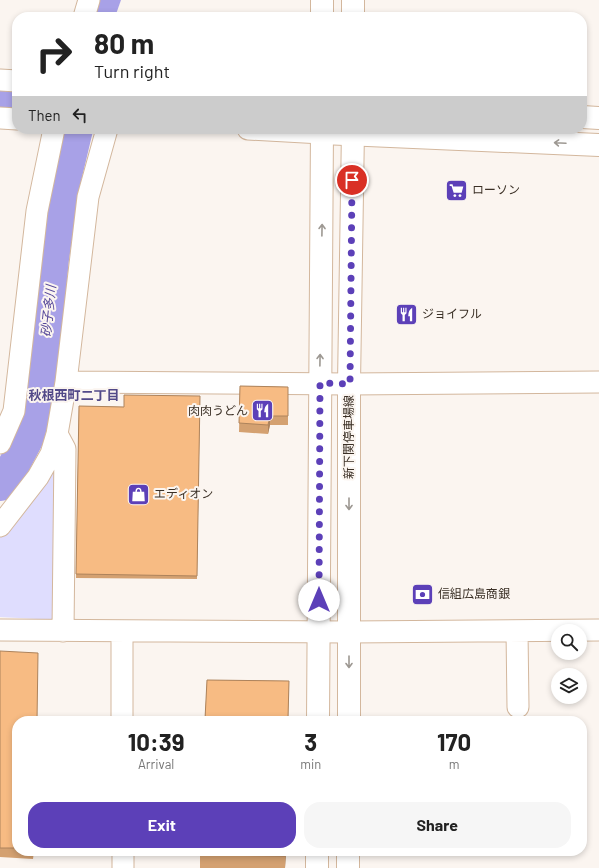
<!DOCTYPE html>
<html lang="en">
<head>
<meta charset="utf-8">
<style>
  :root { --surface:#fff; --page:#f6f6f6; --text:#222; --muted:#767676; --accent:#5c40b8 }
  body { margin:0; font-family:Barlow,"Noto Sans JP",sans-serif; background:var(--page); color:var(--text); height:100vh; display:flex; flex-direction:column; font-size:15px; white-space:nowrap }
  * { box-sizing:border-box; margin:0 }
  p { font-size:13px; color:var(--muted) }
  .icon { flex:none; width:22px; height:22px; fill:none; stroke:currentColor; stroke-width:2; stroke-linecap:round; stroke-linejoin:round }
  .map { position:relative; flex:1; overflow:hidden }
  .drawer { position:absolute; left:12px; top:716px; width:575px; height:140px; display:flex; flex-direction:column; background:var(--surface); border-radius:16px; box-shadow:0 2px 6px #0003 }
  .drawer>* { flex:none }
  .guide { position:absolute; left:12px; top:12px; width:575px; height:122px; border-radius:16px; box-shadow:0 2px 6px #0003; background:#fff; color:var(--text); overflow:hidden }
  .controls { position:absolute; left:551px; top:624px; display:grid; gap:8px }
  .controls a { display:grid; place-items:center; width:36px; height:36px; border-radius:50%; background:var(--surface); box-shadow:0 2px 6px #0003; font-size:20px }
  .pin { position:absolute; display:grid; place-items:center; width:34px; height:34px; color:#fff; margin:-17px; border:2px solid #fff; border-radius:50%; box-shadow:0 1px 4px #0007 }
  .me { position:absolute; width:44px; margin:-22px; rotate:0deg; stroke-linejoin:round; filter:drop-shadow(0 0 3px #0008) }
  .turn { display:flex; align-items:center; gap:14px; height:84px; padding:0 16px; font-size:18px }
  .turn .icon { width:52px; height:52px; stroke-width:2.5 }
  .turn b { display:block; font-size:28px; line-height:34px }
  .then { display:flex; align-items:center; height:38px; padding:0 16px; background:#0003; gap:8px; font-size:15px }
  .eta { display:flex; justify-content:space-evenly; align-items:center; height:68px; text-align:center }
  .eta b { font-size:24px; font-weight:700; line-height:28px }
  .primary-button { display:flex; gap:8px; margin-top:auto; padding:8px 16px }
  .primary-button a { flex:1; height:46px; border-radius:16px; background:var(--accent); color:#fff; font-size:16px; font-weight:700; line-height:46px; text-align:center }
  .primary-button a+a { background:var(--page); color:var(--text) }
  .map>svg:first-child { display:block }
</style>
</head>
<body>
<div class="map">
<svg width="599" height="868" viewBox="0 0 599 868">
  <rect width="100%" height="100%" fill="#fbf5f0"/>
  <path fill="#dfddfe" d="M 55,459 L 56,620 L 0,617 L 0,533 Z"/>
  <path fill="#a8a1e7" d="M 99,0 L 121,0 L 115,17 L 93,17 Z"/>
  <g fill="none" stroke-linecap="round" stroke-linejoin="round">
    <path stroke="#a8a1e7" stroke-width="32" d="M 0,96 L 17,98
      M 0,485 L 8,476 L 28,438 L 41,387 L 53,259 L 64,184 L 77,129"/>
    <defs>
      <path id="minor" d="M 84,17 L 89,0
        M 0,80 L 17,81
        M 0,118 L 17,119
        M 248,129 L 322,133
        M 66,382 L 349,384 L 599,382
        M 57,434 L 65,449 L 63,631
        M 0,443 L 14,411 L 37,211 L 54,129
        M 0,526 L 38,477 L 51,454 L 57,434 L 66,382 L 88,197 L 107,129
        M 0,630 L 349,632 L 599,630
        M 122,631 L 122,721
        M 517,631 L 518,707
        M 123,851 L 123,868"/>
      <path id="tertiary" d="M 582,117 L 599,118
        M 322,133 L 599,145"/>
      <path id="secondary" d="M 353,0 L 353,17
        M 322,17 L 322,0
        M 318,721 L 322,129
        M 349,721 L 349,384 L 353,129
        M 317,868 L 317,851
        M 348,868 L 348,851"/>
    </defs>
    <use href="#minor" stroke="#d3b79d" stroke-width="23"/>
    <use href="#tertiary" stroke="#d3b79d" stroke-width="24"/>
    <use href="#secondary" stroke="#d3b79d" stroke-width="24"/>
    <use href="#minor" stroke="#fff" stroke-width="21"/>
    <use href="#tertiary" stroke="#fff" stroke-width="22"/>
    <use href="#secondary" stroke="#fff" stroke-width="22"/>
  </g>
  <path fill="#d4a171" d="M 240,386 L 288,387 L 288,425 L 270,425 L 268,434 L 239,432 Z
    M 200,396 L 197,579 L 76,578 L 79,406 L 124,407 Z
    M 0,651 L 17,721 L 17,851 L 34,851 L 33,859 L 0,857 Z
    M 207,680 L 289,681 L 288,721 L 205,721 Z
    M 200,851 L 286,851 L 285,868 L 200,868 Z"/>
  <path fill="#ad835c" d="M 270,416 L 270,425 L 268,434 L 268,425 Z
    M 285,851 L 286,851 L 285,868 Z"/>
  <path fill="#f7bb83" stroke="#ad835c" d="M 240,386 L 288,387 L 288,416 L 270,416 L 268,425 L 239,423 Z
    M 124,395 L 200,396 L 197,576 L 76,574 L 79,406 L 124,407 Z
    M 0,651 L 38,653 L 37,721 L 17,721 L 17,848 L 0,848 Z
    M 207,680 L 289,681 L 288,718 L 285,718 L 285,721 L 243,721 L 243,719 L 205,719 Z
    M 189,719 L 189,721 L 157,721 L 157,720 Z
    M 200,851 L 285,851 L 285,856 L 200,855 Z"/>
  <defs><path id="oneway-shaft" d="M-6 0H5M1.5-3L5.5 0L1.5 3" fill="none" stroke-width="1.6" stroke-linecap="round" stroke-linejoin="round"/></defs>
  <g stroke="#9d9892">
    <use href="#oneway-shaft" transform="translate(560 143) rotate(-177)"/>
    <use href="#oneway-shaft" transform="translate(322 230) rotate(-89)"/>
    <use href="#oneway-shaft" transform="translate(320 360) rotate(-89)"/>
    <use href="#oneway-shaft" transform="translate(349 504) rotate(90)"/>
    <use href="#oneway-shaft" transform="translate(349 662) rotate(90)"/>
  </g>
  <g fill="none" stroke-linecap="round" stroke-linejoin="round">
    <path stroke="#5c40b8" stroke-width="7" stroke-dasharray="0 12.6" d="M 319,600 L 320,383 L 350,384 L 352,180"/>
  </g>
  <defs>
    <symbol id="supermarket-square" viewBox="-11 -11 22 22"><rect x="-9" y="-9" width="18" height="18" rx="4" fill="#5c40b8" stroke="#fbf5f0"/><path d="M-6-5.5h2.5l.6 2H6L4.5 2H-2.5L-4.4-4H-6ZM-1.5 3.2a1.3 1.3 0 1 0 .1 0ZM3 3.2a1.3 1.3 0 1 0 .1 0Z" fill="#fff"/></symbol>
    <symbol id="restaurant-square" viewBox="-11 -11 22 22"><rect x="-9" y="-9" width="18" height="18" rx="4" fill="#5c40b8" stroke="#fbf5f0"/><path d="M-5-6h1v4h1v-4h1v4h1v-4h1v5L-1.5 .5V6h-2V.5L-5-1ZM5-6V6H3V1.5H1.5Q1.5-4 5-6Z" fill="#fff"/></symbol>
    <symbol id="shop-square" viewBox="-11 -11 22 22"><rect x="-9" y="-9" width="18" height="18" rx="4" fill="#5c40b8" stroke="#fbf5f0"/><path d="M-5-2.5h2.3a2.7 3.5 0 0 1 5.4 0H5L5.5 6h-11ZM-1.5-2.5h3a1.5 2.3 0 0 0-3 0Z" fill="#fff"/></symbol>
    <symbol id="bank-square" viewBox="-11 -11 22 22"><rect x="-9" y="-9" width="18" height="18" rx="4" fill="#5c40b8" stroke="#fbf5f0"/><path d="M-6-4H6V4H-6ZM0-2.3a2.3 2.3 0 1 0 0 4.6a2.3 2.3 0 1 0 0-4.6Z" fill="#fff"/></symbol>
  </defs>
  <g fill-rule="evenodd">
    <use href="#supermarket-square" x="444" y="178" width="25" height="25"/>
    <use href="#restaurant-square" x="394" y="302" width="25" height="25"/>
    <use href="#restaurant-square" x="250" y="398" width="25" height="25"/>
    <use href="#shop-square" x="126" y="482" width="25" height="25"/>
    <use href="#bank-square" x="410" y="582" width="25" height="25"/>
  </g>
  <g text-anchor="middle" stroke-width="4" stroke-linejoin="round" paint-order="stroke">
    <g font-size="12" fill="#3b3026" stroke="#fbf5f0" text-anchor="start">
      <text x="472" y="194">ローソン</text>
      <text x="422" y="318">ジョイフル</text>
      <text x="248" y="415" text-anchor="end">肉肉うどん</text>
      <text x="154" y="498">エディオン</text>
      <text x="438" y="598">信組広島商銀</text>
    </g>
    <g font-size="12" fill="#3b3026" stroke="#fbf5f0">
      <text transform="translate(349 437) rotate(-90)" y="4">新下関停車場線</text>
    </g>
    <g font-size="13" font-style="italic" fill="#554799" stroke="#fbf5f0">
      <text transform="translate(48 311) rotate(-84)" y="5">砂子多川</text>
    </g>
    <g font-size="13" font-weight="bold" fill="#524988" stroke="#fbf5f0">
      <text x="74" y="400">秋根西町二丁目</text>
    </g>
  </g>
</svg>
<div class="controls">
<a><svg class="icon" aria-label="search" viewBox="0 0 24 24"><circle cx="10" cy="10" r="6"/><path d="M15 15l6 6"/></svg></a>
<a><svg class="icon" aria-label="layers" viewBox="0 0 24 24"><path d="M12 4l9 5-9 5-9-5zM3 14l9 5 9-5"/></svg></a>
</div>
<div class="pin" style="left:352px;top:180px;background:#d93025"><svg class="icon" aria-label="arrive" viewBox="0 0 24 24"><path d="M6 21V4h12l-3 4 3 4H6"/></svg></div>
<svg class="me" style="left:319px;top:600px" viewBox="-20 -20 40 40"><circle r="19" fill="#fff"/><path d="M0-13L10 11 0 6-10 11z" fill="#5c40b8"/></svg>
<div class="guide">
<div class="turn"><svg class="icon" aria-label="right" viewBox="0 0 24 24"><path d="M7 20v-9h11M14 6l5 5-5 5"/></svg><div><b>80 m</b>Turn right</div></div>
<div class="then">Then<svg class="icon" aria-label="left" viewBox="0 0 24 24"><path d="M17 20v-9H6M10 6l-5 5 5 5"/></svg></div>
</div>
<section class="drawer">
<div class="eta">
<div><b>10:39</b><p>Arrival</p></div>
<div><b>3</b><p>min</p></div>
<div><b>170</b><p>m</p></div>
</div>
<div class="primary-button"><a>Exit</a><a>Share</a></div>
</section>
</div>
</body>
</html>
